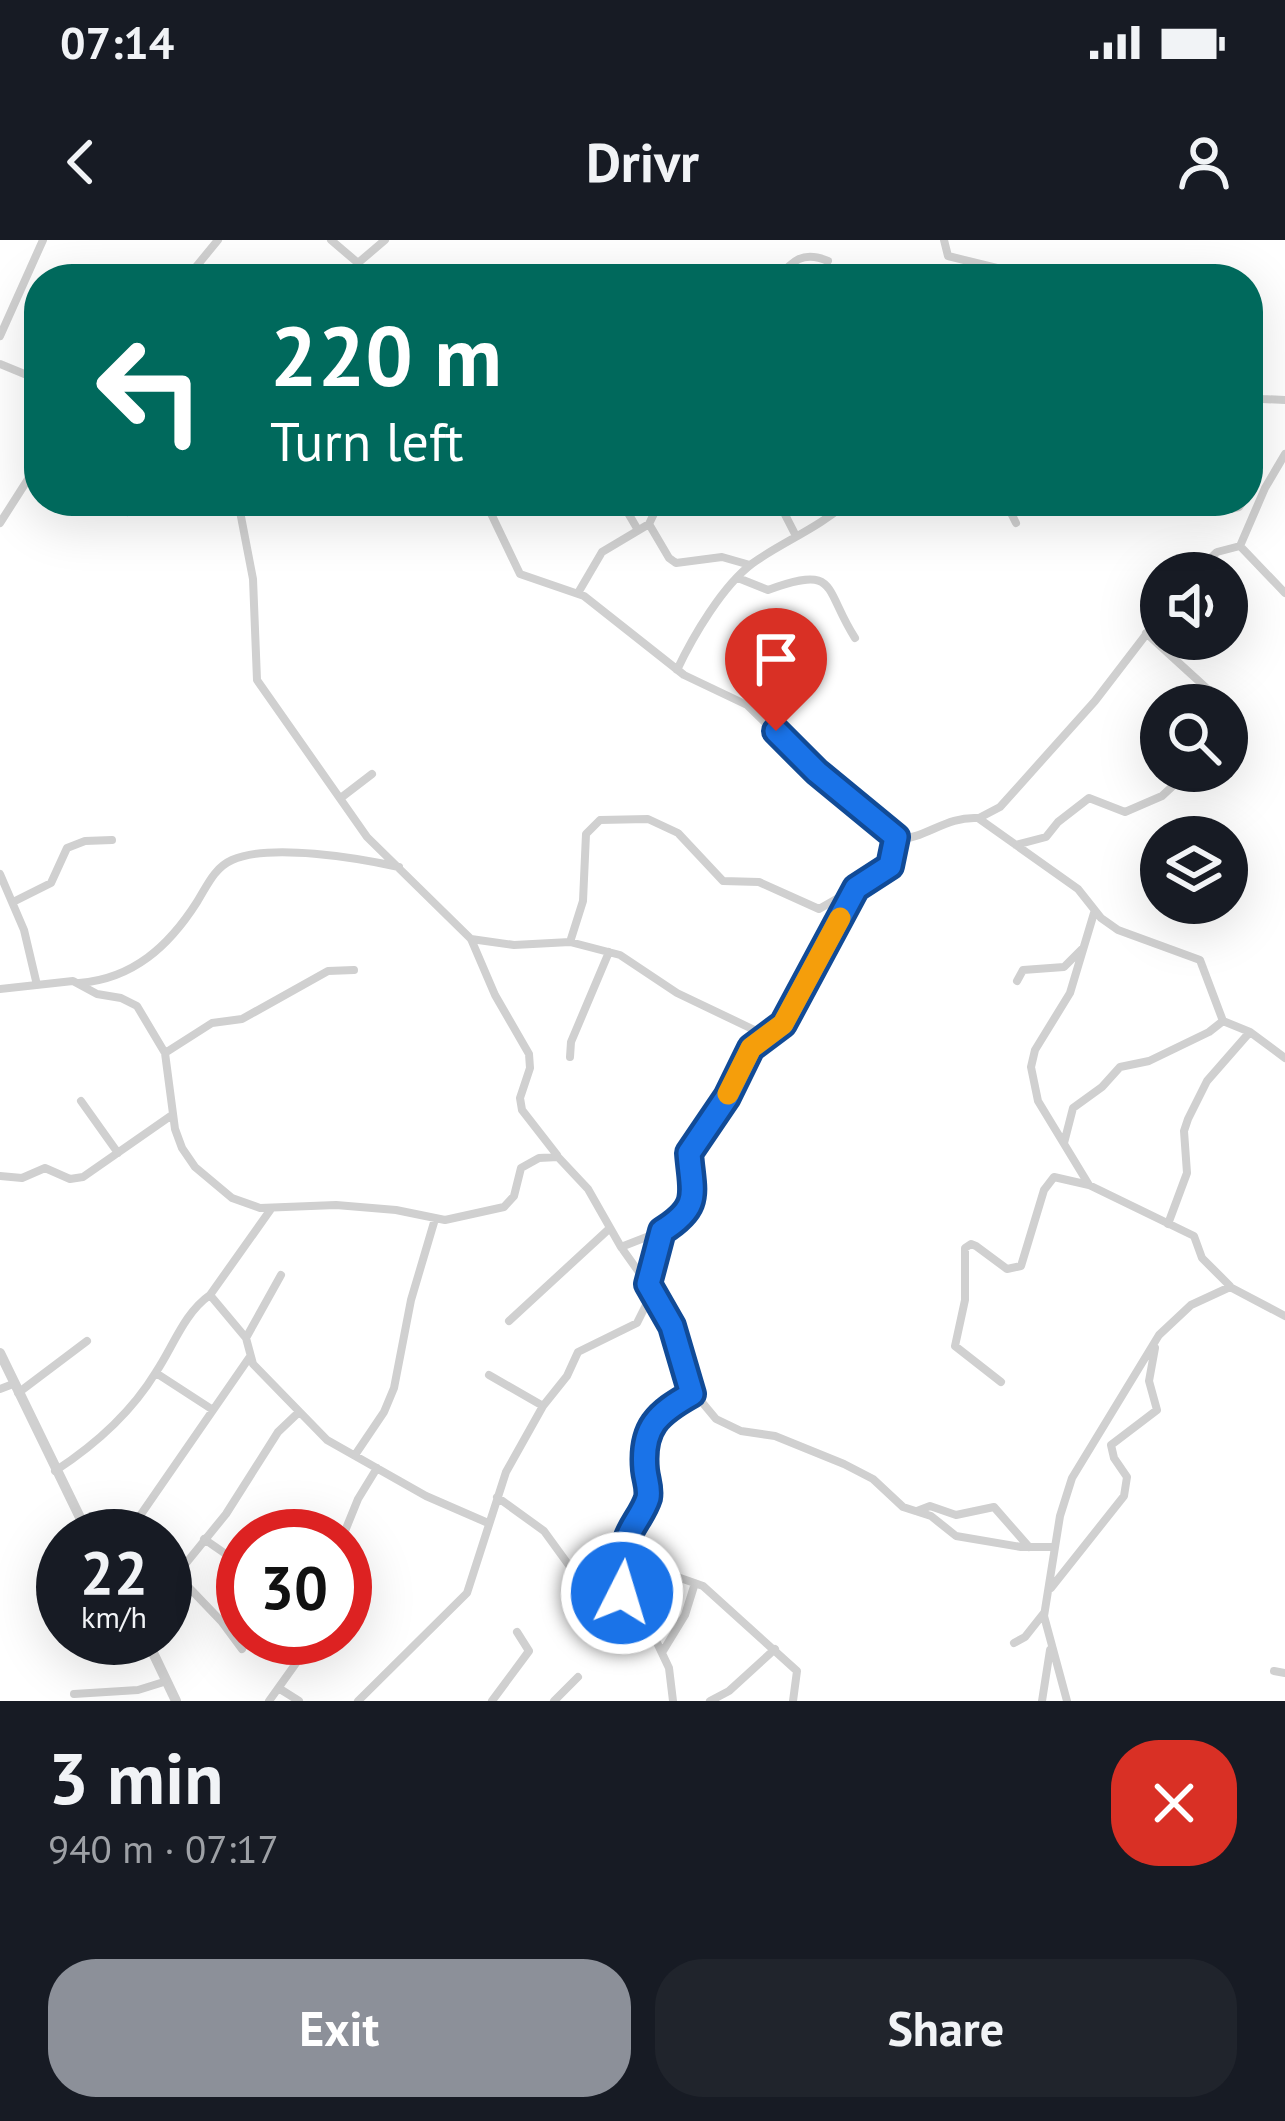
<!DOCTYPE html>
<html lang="en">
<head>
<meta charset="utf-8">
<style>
  :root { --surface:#171b24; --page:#20242c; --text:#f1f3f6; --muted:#9ea1a6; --accent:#8c9099 }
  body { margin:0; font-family:"PT Sans",sans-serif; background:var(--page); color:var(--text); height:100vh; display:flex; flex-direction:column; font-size:45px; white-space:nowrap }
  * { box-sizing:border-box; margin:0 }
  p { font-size:39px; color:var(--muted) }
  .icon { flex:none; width:66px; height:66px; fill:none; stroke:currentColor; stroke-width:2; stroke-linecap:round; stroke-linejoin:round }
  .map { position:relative; height:1461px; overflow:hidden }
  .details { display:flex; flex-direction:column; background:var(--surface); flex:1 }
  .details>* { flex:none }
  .top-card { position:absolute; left:24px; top:24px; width:1239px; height:252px; border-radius:48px; box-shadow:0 12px 48px #0002; background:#00695c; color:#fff; overflow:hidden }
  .fabs { position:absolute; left:1140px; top:312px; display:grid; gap:24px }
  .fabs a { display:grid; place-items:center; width:108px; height:108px; border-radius:50%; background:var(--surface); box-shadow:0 12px 48px #0002; font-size:60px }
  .speed { position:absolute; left:36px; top:1269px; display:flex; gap:24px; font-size:60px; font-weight:700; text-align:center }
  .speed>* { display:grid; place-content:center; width:156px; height:156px; border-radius:50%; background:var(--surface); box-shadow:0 12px 48px #0002; line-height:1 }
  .speed small { font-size:30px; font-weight:400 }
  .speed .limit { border:18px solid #d22; background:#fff; color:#111 }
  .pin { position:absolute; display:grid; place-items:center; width:102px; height:102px; color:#fff; margin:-123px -51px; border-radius:50% 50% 50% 0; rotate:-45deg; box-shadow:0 0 12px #0007 }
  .pin .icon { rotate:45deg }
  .me { position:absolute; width:132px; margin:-66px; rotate:5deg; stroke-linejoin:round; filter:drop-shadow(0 0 9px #0008) }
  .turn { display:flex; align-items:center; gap:42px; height:252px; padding:0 48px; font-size:54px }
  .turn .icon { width:156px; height:156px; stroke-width:2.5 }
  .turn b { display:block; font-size:84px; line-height:102px }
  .round { display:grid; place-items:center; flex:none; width:126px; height:126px; border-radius:48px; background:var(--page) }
  .head { display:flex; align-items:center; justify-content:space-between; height:204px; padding:0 48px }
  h1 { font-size:72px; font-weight:600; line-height:90px }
  .primary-button { display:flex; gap:24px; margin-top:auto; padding:24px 48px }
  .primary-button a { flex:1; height:138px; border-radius:48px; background:var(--accent); color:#fff; font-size:48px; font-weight:600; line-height:138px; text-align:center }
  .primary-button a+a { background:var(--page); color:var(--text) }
  .status { display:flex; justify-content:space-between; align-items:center; height:84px; padding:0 60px; background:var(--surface); direction:ltr }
  .status svg { height:33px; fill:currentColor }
  header { display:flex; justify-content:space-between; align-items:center; height:156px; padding:0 48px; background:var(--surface); font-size:54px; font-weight:600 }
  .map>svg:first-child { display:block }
</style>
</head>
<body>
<div class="status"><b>07:14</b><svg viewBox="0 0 49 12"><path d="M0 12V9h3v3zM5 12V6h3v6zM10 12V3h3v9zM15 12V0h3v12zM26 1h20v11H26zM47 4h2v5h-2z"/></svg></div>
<header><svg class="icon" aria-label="back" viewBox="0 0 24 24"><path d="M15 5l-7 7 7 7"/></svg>Drivr<svg class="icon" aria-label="person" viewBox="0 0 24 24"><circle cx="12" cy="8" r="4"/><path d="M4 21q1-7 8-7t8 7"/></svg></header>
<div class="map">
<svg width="1285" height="1461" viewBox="0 0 1285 1461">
  <rect width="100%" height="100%" fill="#fff"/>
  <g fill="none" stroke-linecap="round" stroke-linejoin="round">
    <path stroke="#d0d0d0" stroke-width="8" d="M 331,0 L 358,23
      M 944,0 L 948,16 L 1001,29 L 1021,39
      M 233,38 L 233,39
      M 186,39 L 218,0
      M 348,39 L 358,23 L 385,0
      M 777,39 C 792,21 803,10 828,21
      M 0,96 L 43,0
      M 0,124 L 39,140
      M 1248,153 L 1262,159 L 1285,160
      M 1248,248 L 1251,251
      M 104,261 L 127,272
      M 238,261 L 253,339 L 257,440 L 367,597 L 471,699 L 495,755 L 529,814 L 530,828 L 520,858 L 522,870 L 557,915
      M 485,261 L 520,334 L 584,356 L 684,435 L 747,465 L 817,533 L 898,599 C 925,599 946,576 978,578 L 1078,649 L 1101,678 L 1118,690 L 1200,720 L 1223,781 L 1250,792 L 1285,818
      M 621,261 L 638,290
      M 778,261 L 796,296
      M 1005,261 L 1016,283
      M 1220,261 L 1230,269 L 1239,267 L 1243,261
      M 0,283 L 39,222
      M 649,284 L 669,318 L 676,323 L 722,317 L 750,325
      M 1240,306 L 1265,248 L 1285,214
      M 1195,333 L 1217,312 L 1240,306 L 1285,353
      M 738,338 L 768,350 C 839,324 823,348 855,398
      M 578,353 L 602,312 L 649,284 L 660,261
      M 1146,393 L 1225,465
      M 677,430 C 693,396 723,345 753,323 C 784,301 821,287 848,261
      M 1227,467 L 1235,478 L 1227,491
      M 342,557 L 372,534
      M 979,578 L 1000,567 L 1095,461 L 1161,375
      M 1016,605 L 1046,597 L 1058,582 L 1089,558 L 1125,572 L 1162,556 L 1189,531
      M 0,634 L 24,690 L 37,745
      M 13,662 L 51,643 L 67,608 L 85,601 L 112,600
      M 471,699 L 514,705 L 570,702 L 620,715 L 677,753 L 767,796
      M 570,702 L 583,661 L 586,594 L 600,580 L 648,579 L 678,593 L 723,641 L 759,642 L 819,669 L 854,649
      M 1017,741 L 1023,730 L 1064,727 L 1082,709
      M 79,743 C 133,739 169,706 197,662 C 207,646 214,628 232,620 C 270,603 358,618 399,627
      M 0,749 L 73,741 L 97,754 L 121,758 L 137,766 L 165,813 L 175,889 L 182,908 L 195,927 L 232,958 L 260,968 L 336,965 L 396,970 L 445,980 L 504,967 L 514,956 L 521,928 L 539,918 L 558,917 L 588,949 L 621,1007 L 656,1056 L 676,1095 L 686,1143 L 716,1179 L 741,1191 L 775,1196 L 844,1224 L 873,1239 L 903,1267 L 931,1276 L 956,1296 L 1021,1307 L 1055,1307
      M 165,813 L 212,783 L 242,779 L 328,731 L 354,730
      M 570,817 L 571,802 L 609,712
      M 81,861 L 118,913
      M 1064,903 L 1073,868 L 1102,847 L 1120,827 L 1149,821 L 1209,792 L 1223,781
      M 0,936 L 22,938 L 45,928 L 70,939 L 83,937 L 172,875
      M 1089,945 L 1038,861 L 1031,827 L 1035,810 L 1070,753 L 1094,673
      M 271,969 L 210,1055 L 246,1098 L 253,1124 L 327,1200 L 426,1256 L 488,1283
      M 1168,984 L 1187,933 L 1184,891 L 1188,879 L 1207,841 L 1249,793
      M 621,1007 L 662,991 L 687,974 L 695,943 L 688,917 L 691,907 L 721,866 L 751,808 L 783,784 L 856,648 L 890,626 L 895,599
      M 648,1044 L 662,993
      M 509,1081 L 610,988
      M 246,1098 L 281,1035
      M 156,1133 L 213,1170
      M 489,1135 L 543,1166
      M 1001,1142 L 955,1106 L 965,1060 L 965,1008 L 971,1004 L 976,1006 L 1007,1029 L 1021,1026 L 1044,950 L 1054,937 L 1089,945 L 1194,996 L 1202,1018 L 1230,1046
      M 0,1149 L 13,1144
      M 18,1153 L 87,1101
      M 355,1215 L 384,1172 L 394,1148 L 411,1060 L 435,979
      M 55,1231 C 95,1205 131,1173 156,1132 C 173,1107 184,1073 210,1055
      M 497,1257 L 544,1291 L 584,1346 L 606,1345 L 629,1320 L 703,1346 L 797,1431 L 793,1461
      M 917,1271 L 930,1266 L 956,1275 L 994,1267 L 1029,1307
      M 126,1296 L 249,1118
      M 343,1296 L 358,1259 L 377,1228
      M 204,1299 L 243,1326
      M 177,1335 L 222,1382 L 242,1409
      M 606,1345 L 636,1362
      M 1051,1348 L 1124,1256 L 1127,1237 L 1114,1218 L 1111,1205 L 1157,1170 L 1149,1141 L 1155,1108
      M 165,1349 L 226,1274 L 278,1192 L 299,1172
      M 1014,1403 L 1025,1397 L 1044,1373
      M 663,1411 L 685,1375 L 695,1343
      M 1274,1431 L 1285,1433
      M 280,1449 L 299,1461
      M 74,1454 L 138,1450 L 167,1441
      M 269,1461 L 314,1398
      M 358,1461 L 467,1353 L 506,1232 L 543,1166 L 567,1136 L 578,1112 L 637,1083 L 652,1053
      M 492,1461 L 529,1411 L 517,1392
      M 554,1461 L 578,1437
      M 673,1461 L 669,1428 L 634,1354 L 624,1305 L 649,1253 L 645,1217 L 651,1187 L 661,1171 L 692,1154
      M 710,1461 L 729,1451 L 775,1409
      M 1042,1461 L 1050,1410
      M 1067,1461 L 1044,1376 L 1060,1276 L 1072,1238 L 1159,1095 L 1191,1065 L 1230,1047 L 1285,1076"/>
    <path stroke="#d0d0d0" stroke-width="10" d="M 0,1113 L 89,1296
      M 146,1398 L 176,1461"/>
  </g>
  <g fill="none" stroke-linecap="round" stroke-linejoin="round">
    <defs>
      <path id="route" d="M 622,1353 L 606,1345 L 629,1320 C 618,1296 641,1281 648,1258 C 650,1248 646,1240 645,1230 C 641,1187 658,1173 692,1154 L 672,1086 L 648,1044 L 662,991 C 702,966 692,953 689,913 L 727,857 L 751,808 L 783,784 L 856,648 L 890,626 L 896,597 L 817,532 L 776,491"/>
    </defs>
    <use href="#route" stroke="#114b97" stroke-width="30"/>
    <use href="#route" stroke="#1a73e8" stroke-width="21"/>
    <path stroke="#f59e0b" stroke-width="21" d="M 728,854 L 751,808 L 783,784 L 840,678"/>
  </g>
</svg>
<div class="fabs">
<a><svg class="icon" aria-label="sound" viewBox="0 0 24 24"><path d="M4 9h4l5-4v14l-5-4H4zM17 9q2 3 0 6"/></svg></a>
<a><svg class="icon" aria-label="search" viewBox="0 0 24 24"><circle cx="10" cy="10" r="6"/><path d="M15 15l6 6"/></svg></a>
<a><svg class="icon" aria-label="layers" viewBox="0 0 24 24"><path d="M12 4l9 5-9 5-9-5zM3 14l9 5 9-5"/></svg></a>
</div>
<div class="speed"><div>22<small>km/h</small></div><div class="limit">30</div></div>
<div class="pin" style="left:776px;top:491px;background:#d93025"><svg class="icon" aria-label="arrive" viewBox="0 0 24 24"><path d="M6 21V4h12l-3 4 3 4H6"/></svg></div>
<svg class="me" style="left:622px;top:1353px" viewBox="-20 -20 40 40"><circle r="17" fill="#1a73e8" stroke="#fff" stroke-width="3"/><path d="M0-11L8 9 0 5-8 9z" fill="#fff"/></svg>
<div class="top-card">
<div class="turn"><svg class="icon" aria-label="left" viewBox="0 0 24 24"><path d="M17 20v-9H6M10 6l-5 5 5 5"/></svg><div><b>220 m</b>Turn left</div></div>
</div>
</div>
<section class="details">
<div class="head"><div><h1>3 min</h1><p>940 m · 07:17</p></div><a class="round" style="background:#d93025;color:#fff"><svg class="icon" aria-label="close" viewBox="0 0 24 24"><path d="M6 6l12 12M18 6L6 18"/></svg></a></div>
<div class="primary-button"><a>Exit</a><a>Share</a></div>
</section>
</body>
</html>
